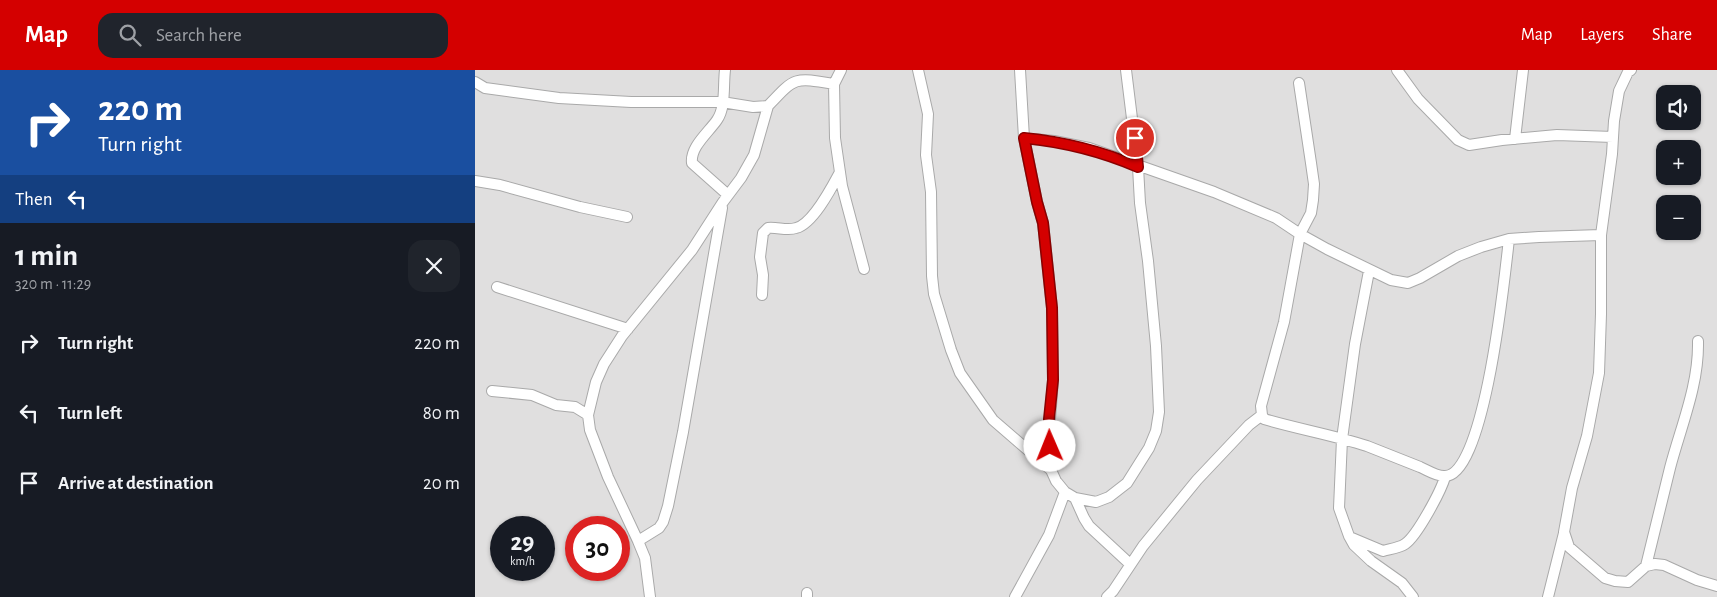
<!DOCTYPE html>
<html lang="en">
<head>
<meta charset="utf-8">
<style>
  :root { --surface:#171b24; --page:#20242c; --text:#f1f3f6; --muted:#9ea1a6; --accent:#d40000 }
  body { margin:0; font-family:"Alegreya Sans",sans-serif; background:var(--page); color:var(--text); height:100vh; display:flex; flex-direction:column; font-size:19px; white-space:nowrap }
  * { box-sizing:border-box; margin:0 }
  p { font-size:16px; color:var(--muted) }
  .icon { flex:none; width:28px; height:28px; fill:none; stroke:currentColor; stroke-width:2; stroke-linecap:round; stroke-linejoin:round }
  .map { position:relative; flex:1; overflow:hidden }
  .side { display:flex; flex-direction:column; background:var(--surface); width:475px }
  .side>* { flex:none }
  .top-card { background:#1a4fa0; color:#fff; overflow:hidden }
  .controls { position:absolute; left:1181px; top:15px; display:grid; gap:10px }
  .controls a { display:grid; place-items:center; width:45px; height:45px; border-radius:10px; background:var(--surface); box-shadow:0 1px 4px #0004; font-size:25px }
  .speed { position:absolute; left:15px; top:446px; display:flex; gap:10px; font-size:25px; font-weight:700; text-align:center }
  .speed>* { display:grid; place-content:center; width:65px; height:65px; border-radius:50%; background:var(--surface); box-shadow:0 1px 4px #0004; line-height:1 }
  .speed small { font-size:12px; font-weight:400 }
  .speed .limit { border:8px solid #d22; background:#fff; color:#111 }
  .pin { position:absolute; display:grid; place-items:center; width:42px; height:42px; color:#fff; margin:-21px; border:2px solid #fff; border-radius:50%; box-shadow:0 1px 5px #0007 }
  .me { position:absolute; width:55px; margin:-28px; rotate:359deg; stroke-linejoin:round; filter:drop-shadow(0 0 4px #0008) }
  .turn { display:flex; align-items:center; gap:18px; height:105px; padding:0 15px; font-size:22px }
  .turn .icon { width:65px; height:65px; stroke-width:2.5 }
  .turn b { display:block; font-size:35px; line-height:42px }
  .then { display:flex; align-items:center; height:48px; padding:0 15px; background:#0003; gap:10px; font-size:19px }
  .round { display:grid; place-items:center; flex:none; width:52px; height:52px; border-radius:15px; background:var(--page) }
  .head { display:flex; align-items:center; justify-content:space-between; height:85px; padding:0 15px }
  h1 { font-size:30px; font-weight:600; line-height:38px }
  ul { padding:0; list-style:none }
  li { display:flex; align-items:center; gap:15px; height:70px; padding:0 15px }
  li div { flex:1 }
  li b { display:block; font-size:19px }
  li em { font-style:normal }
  header { display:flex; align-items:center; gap:30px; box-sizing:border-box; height:70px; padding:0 25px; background:var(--accent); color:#fff }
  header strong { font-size:24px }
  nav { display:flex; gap:28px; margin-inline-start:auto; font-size:18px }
  .search { width:350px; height:45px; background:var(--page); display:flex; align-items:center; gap:12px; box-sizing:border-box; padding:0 18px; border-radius:15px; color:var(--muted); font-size:19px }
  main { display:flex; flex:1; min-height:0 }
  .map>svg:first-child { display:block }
</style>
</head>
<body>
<header>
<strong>Map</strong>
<div class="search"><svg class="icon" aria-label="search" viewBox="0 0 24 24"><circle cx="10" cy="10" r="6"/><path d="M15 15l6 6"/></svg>Search here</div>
<nav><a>Map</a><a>Layers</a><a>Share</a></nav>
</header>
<main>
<section class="side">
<div class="top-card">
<div class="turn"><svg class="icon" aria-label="right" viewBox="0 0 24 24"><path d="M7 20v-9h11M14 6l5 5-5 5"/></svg><div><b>220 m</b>Turn right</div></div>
<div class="then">Then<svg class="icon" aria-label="left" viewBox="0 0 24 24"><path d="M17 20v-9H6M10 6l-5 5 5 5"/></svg></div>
</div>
<div class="head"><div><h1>1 min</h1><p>320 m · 11:29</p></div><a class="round"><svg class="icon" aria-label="close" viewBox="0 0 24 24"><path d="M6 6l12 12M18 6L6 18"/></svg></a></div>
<ul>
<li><svg class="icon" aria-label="right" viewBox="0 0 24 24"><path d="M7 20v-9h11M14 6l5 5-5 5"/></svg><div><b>Turn right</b></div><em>220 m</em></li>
<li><svg class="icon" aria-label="left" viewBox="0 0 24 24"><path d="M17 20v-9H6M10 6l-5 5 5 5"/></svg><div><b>Turn left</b></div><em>80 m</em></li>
<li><svg class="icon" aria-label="arrive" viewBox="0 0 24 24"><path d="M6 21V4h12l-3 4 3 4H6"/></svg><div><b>Arrive at destination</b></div><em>20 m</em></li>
</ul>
</section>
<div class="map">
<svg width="1242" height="527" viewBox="0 0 1242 527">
  <rect width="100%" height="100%" fill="#f2efe9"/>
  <path fill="#e0dfdf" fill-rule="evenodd" d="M 0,0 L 1242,0 L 1242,527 L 0,527 ZM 1190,24 L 1218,24 L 1218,51 L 1190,51 ZM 1190,79 L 1218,79 L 1218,106 L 1190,106 ZM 1190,134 L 1218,134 L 1218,161 L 1190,161 ZM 26,458 L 69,458 L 69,500 L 26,500 ZM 101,458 L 144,458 L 144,500 L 101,500 Z"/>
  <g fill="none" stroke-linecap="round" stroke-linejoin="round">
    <defs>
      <path id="street" d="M 250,0 C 248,16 251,37 242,50 C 233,63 215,77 217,93 L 253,125
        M 366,0 L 359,14 L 360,68 L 367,116 L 389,199
        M 443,0 L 453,44 L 451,85 L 456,122 L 457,206 L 459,224 L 476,280 L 485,303 L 518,350 L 576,400
        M 545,0 L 549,68 L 562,132 L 568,153 L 577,238 L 578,310 L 575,349 L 576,400 L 581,411 L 590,422 L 600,428 L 621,432 L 634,427 L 652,413 L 674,378 L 681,361 L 684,342 L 681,276 L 673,191 L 665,133 L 663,97 L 651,0
        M 922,0 L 943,29 L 983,70 L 994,75 L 1027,70 L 1082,65 L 1138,67
        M 1156,0 L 1153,2 L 1144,21 L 1139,51 L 1137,84 L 1126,165 L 1126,244 L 1124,303 L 1112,366 L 1097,418 L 1089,462 L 1094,477 L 1130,508 L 1140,511 L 1153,512 L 1171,496 L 1180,494 L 1189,495 L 1222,510 L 1242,516
        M 0,12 L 10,18 L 84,28 L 156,32 L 247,32 L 278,37 L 293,36 C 320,7 319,7 359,14
        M 824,13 L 836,93 L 839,114 L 838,130 L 836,143 L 825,164 L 809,252 L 786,336 L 787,345 L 789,349 C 823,359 858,365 892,376 C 910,383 927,390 945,397 C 952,400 961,406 969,406 C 1010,409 1030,203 1034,169
        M 549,68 L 579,71 L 614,78 L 739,122 L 801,148 L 825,164 L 852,179 L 916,210 L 933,213 L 945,208 L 983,186 L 1006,177 L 1034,169 L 1064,167 L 1126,165
        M 1040,69 L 1048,0
        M 0,111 L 25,115 L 105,137 L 152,147
        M 894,201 L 880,274 L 867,369 L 864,438 L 874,466 L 879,475 L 896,491 L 927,513 L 938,527
        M 22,217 L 153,259
        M 287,225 L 288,205 L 285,187 L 288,163 L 293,158 C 302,157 313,161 321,158 C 338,154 357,117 365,102
        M 17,321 L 57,325 L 81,335 L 100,337 L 113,345
        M 600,428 L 609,448 L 614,456 L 655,494
        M 877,468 L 908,481 C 915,479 924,478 930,474 C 942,466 966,421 970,407
        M 163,471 L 184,458 L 188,452 L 193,436 L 208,362 L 247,138
        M 1171,496 C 1179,463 1187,431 1195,398 C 1206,356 1224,315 1223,271
        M 175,527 L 170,488 L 163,471 L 133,407 L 115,360 L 113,345 L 121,312 L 129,294 L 147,266 L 217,180 L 248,132 L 266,108 L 279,85 L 293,36
        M 332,527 L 332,523
        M 540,527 L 574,465 L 590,422
        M 632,527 L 638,521 L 668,476 L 722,410 L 774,355 L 787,345
        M 1073,527 L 1089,463"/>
    </defs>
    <use href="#street" stroke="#a9a9a9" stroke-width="12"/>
    <use href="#street" stroke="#fff" stroke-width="10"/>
  </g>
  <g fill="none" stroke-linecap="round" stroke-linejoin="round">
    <defs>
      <path id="route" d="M 575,376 L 574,349 L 578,310 L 577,238 L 568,153 L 562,132 L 549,68 C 590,72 626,81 663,97 L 660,68"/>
    </defs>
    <use href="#route" stroke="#8a0000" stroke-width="12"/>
    <use href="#route" stroke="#d40000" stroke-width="9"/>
  </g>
</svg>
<div class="controls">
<a><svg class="icon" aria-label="sound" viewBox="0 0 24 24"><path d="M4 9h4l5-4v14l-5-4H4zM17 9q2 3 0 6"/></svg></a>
<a>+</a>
<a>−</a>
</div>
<div class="speed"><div>29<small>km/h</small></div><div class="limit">30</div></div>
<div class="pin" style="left:660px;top:68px;background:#d93025"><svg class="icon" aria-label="arrive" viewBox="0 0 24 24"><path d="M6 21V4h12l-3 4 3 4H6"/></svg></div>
<svg class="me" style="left:575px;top:376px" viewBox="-20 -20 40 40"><circle r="19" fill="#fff"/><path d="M0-13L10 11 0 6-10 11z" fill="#d40000"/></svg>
</div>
</main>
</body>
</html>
